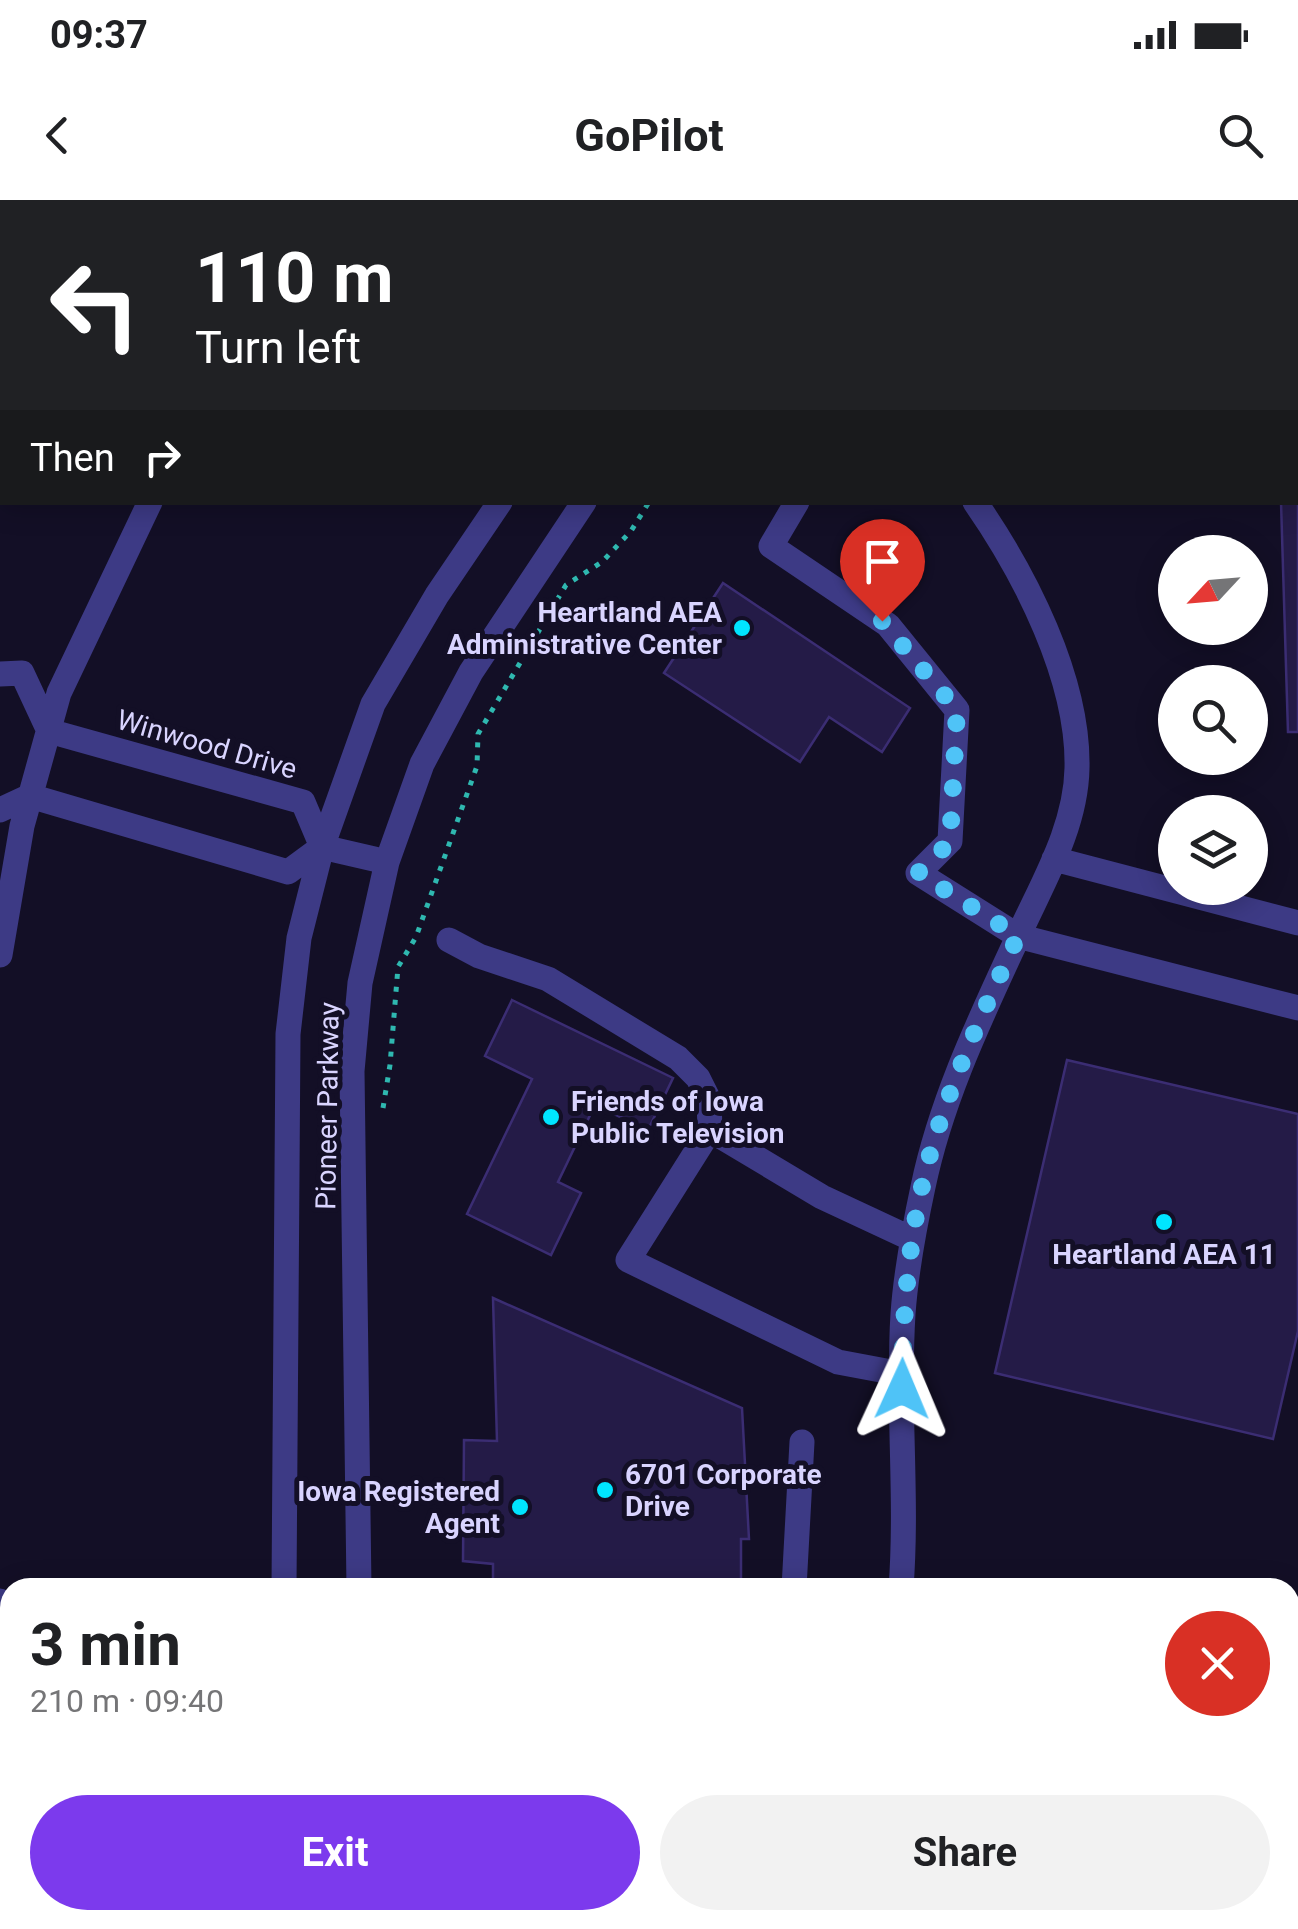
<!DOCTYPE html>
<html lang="en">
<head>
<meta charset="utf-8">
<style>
  :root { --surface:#fff; --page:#f2f2f2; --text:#202124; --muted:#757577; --accent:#7c3aed }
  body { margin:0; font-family:Roboto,sans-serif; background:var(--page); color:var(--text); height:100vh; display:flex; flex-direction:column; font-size:38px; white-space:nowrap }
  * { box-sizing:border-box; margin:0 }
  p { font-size:32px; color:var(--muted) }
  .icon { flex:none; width:55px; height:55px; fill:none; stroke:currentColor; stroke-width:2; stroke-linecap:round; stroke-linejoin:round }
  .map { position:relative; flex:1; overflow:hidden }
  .details { position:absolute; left:0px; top:1378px; width:1300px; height:352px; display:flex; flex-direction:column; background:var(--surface); border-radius:30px 30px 0 0; box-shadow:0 5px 25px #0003 }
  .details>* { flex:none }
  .hud { position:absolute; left:0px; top:0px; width:1300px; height:305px; box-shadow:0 5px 25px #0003; background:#202124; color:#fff; overflow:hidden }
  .needle { width:65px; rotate:244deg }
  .controls { position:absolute; left:1158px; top:335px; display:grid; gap:20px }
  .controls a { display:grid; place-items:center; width:110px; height:110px; border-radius:50%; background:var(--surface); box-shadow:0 5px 25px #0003; font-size:50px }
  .pin { position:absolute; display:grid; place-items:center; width:85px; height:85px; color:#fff; margin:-102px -42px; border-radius:50% 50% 50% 0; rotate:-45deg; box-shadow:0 0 10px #0007 }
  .pin .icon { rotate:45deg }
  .me { position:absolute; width:110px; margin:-55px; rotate:1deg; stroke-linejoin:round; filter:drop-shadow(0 0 8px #0008) }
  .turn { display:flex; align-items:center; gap:35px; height:210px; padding:0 30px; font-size:45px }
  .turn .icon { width:130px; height:130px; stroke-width:2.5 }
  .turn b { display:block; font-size:70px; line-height:85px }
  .then { display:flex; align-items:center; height:95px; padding:0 30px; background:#0003; gap:20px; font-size:38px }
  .round { display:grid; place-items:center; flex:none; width:105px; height:105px; border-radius:52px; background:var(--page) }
  .overview { display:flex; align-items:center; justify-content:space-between; height:170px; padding:0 30px }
  h1 { font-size:60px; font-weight:700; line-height:75px }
  .primary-button { display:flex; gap:20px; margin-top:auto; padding:20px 30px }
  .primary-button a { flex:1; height:115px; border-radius:60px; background:var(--accent); color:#fff; font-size:40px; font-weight:700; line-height:115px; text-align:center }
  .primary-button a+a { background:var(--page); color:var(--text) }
  .status { display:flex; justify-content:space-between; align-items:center; height:70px; padding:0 50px; background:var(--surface); direction:ltr }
  .status svg { height:28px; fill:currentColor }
  header { display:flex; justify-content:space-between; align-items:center; height:130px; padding:0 30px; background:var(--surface); font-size:45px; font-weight:700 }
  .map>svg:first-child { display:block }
</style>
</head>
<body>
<div class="status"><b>09:37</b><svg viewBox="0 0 49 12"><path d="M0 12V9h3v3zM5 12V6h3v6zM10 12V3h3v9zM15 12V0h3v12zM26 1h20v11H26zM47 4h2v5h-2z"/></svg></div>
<header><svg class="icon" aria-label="back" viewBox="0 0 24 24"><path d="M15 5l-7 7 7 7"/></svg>GoPilot<svg class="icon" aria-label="search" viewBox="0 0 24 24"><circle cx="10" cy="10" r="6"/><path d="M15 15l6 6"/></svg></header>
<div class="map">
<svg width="1298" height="1729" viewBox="0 0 1298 1729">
  <rect width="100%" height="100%" fill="#130f26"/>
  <path fill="#241b47" stroke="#3b2d73" stroke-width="2.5" d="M 1298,14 L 1298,532 L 1288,532 L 1281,302 L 1298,302 Z
    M 723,383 L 910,508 L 882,552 L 829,517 L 800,562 L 664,473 Z
    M 512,800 L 673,878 L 648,930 L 595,905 L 558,982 L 581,993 L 551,1055 L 467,1014 L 532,879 L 485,856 Z
    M 1067,860 L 1298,914 L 1298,1131 L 1273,1239 L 995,1173 Z
    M 493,1098 L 742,1208 L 749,1339 L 741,1339 L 741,1388 L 493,1388 L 493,1364 L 463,1361 L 464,1240 L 497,1241 Z
    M 38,1720 L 99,1720 L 101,1729 L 40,1729 Z"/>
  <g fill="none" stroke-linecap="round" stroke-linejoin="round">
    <path stroke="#2fb8b0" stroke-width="5" stroke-dasharray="5 8" stroke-linecap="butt" d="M 853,2 L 855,0
      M 383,908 L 390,865 L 398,767 L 416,737 L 477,566 L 478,534 L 566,385 L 602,362 L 631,331 L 649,302
      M 962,1720 L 975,1729
      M 929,1729 L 934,1720"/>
    <path stroke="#3d3a85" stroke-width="25" d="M 321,2 L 322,0
      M 704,2 L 705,0
      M 787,2 L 789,0
      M 0,70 L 2,70
      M 797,302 L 771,346 L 888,425 L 957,510 L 950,641 L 918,673 L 1018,736 L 1298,808
      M 0,474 L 22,473 L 49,531 L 303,602 L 322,647 L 288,672 L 30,596 L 0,610
      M 322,647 L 387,662
      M 1054,659 L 1298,723
      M 449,740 L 479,756 L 548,779 L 678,858 L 698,878 L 709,900 L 710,930
      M 0,755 L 22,626 L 59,493 L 150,302
      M 902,1174 L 838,1162 L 628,1060 L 710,930 L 822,997 L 912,1039
      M 284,1388 L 288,834 L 299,738 L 322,647 L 373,504 L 437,395 L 500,302
      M 359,1388 L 352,871 L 360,783 L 387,662 L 422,564 L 471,472 L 584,302
      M 794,1388 L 802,1242
      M 901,1388 C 908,1296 897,1205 903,1114 C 906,1071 914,1029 923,987 C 941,900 980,819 1017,739 C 1041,685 1076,629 1077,568 C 1079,479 1025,374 975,302
      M 0,1401 L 10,1409
      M 0,1527 L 10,1522
      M 247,1729 L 250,1720
      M 324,1729 L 328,1720
      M 773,1729 L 780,1720"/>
  </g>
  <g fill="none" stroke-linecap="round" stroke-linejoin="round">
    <path stroke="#4fc3f7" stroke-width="18" stroke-dasharray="0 32.4" d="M 882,421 L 957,510 L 950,642 L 918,673 L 1018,736 C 984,810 949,884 928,962 C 908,1037 903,1112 902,1189"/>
  </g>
  <g fill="#00e5ff" stroke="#130f26" stroke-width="4">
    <circle cx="742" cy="428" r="10"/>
    <circle cx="551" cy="917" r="10"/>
    <circle cx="1164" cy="1022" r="10"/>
    <circle cx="605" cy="1290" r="10"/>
    <circle cx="520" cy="1307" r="10"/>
  </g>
  <g text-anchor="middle" stroke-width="10" stroke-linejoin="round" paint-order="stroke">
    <g font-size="28" font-weight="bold" fill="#d9d4ff" stroke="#130f26" text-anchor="end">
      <text x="722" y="422">Heartland AEA<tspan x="722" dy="32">Administrative Center</tspan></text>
      <text x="571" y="911" text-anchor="start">Friends of Iowa<tspan x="571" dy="32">Public Television</tspan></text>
      <text x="1164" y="1064" text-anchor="middle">Heartland AEA 11</text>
      <text x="625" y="1284" text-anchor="start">6701 Corporate<tspan x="625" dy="32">Drive</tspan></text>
      <text x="500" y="1301">Iowa Registered<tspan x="500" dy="32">Agent</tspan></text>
    </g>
    <g font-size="28" fill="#d9d4ff" stroke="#130f26">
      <text transform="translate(207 544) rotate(16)" y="10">Winwood Drive</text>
      <text transform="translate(327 906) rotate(-89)" y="10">Pioneer Parkway</text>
    </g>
  </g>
</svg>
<div class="controls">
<a><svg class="needle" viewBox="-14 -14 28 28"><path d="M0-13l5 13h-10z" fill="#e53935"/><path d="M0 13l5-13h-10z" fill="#757577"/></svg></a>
<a><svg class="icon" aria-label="search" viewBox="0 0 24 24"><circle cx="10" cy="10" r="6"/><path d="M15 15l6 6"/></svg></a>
<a><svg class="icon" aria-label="layers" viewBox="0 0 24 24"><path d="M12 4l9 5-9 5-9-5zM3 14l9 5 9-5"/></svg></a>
</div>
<div class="pin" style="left:882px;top:421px;background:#d93025"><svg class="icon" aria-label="arrive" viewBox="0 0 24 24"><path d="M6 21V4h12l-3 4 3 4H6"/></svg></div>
<svg class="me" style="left:902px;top:1189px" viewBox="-20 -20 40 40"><path d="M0-17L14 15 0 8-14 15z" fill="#4fc3f7" stroke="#fff" stroke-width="4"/></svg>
<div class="hud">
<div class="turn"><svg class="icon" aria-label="left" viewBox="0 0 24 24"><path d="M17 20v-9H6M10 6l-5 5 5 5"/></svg><div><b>110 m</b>Turn left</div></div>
<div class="then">Then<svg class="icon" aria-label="right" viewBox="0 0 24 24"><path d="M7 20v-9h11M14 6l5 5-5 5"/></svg></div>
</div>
<section class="details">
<div class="overview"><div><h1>3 min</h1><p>210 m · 09:40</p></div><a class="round" style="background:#d93025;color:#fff"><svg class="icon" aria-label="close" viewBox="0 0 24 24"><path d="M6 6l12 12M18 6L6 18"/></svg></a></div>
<div class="primary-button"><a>Exit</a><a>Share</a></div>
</section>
</div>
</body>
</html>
